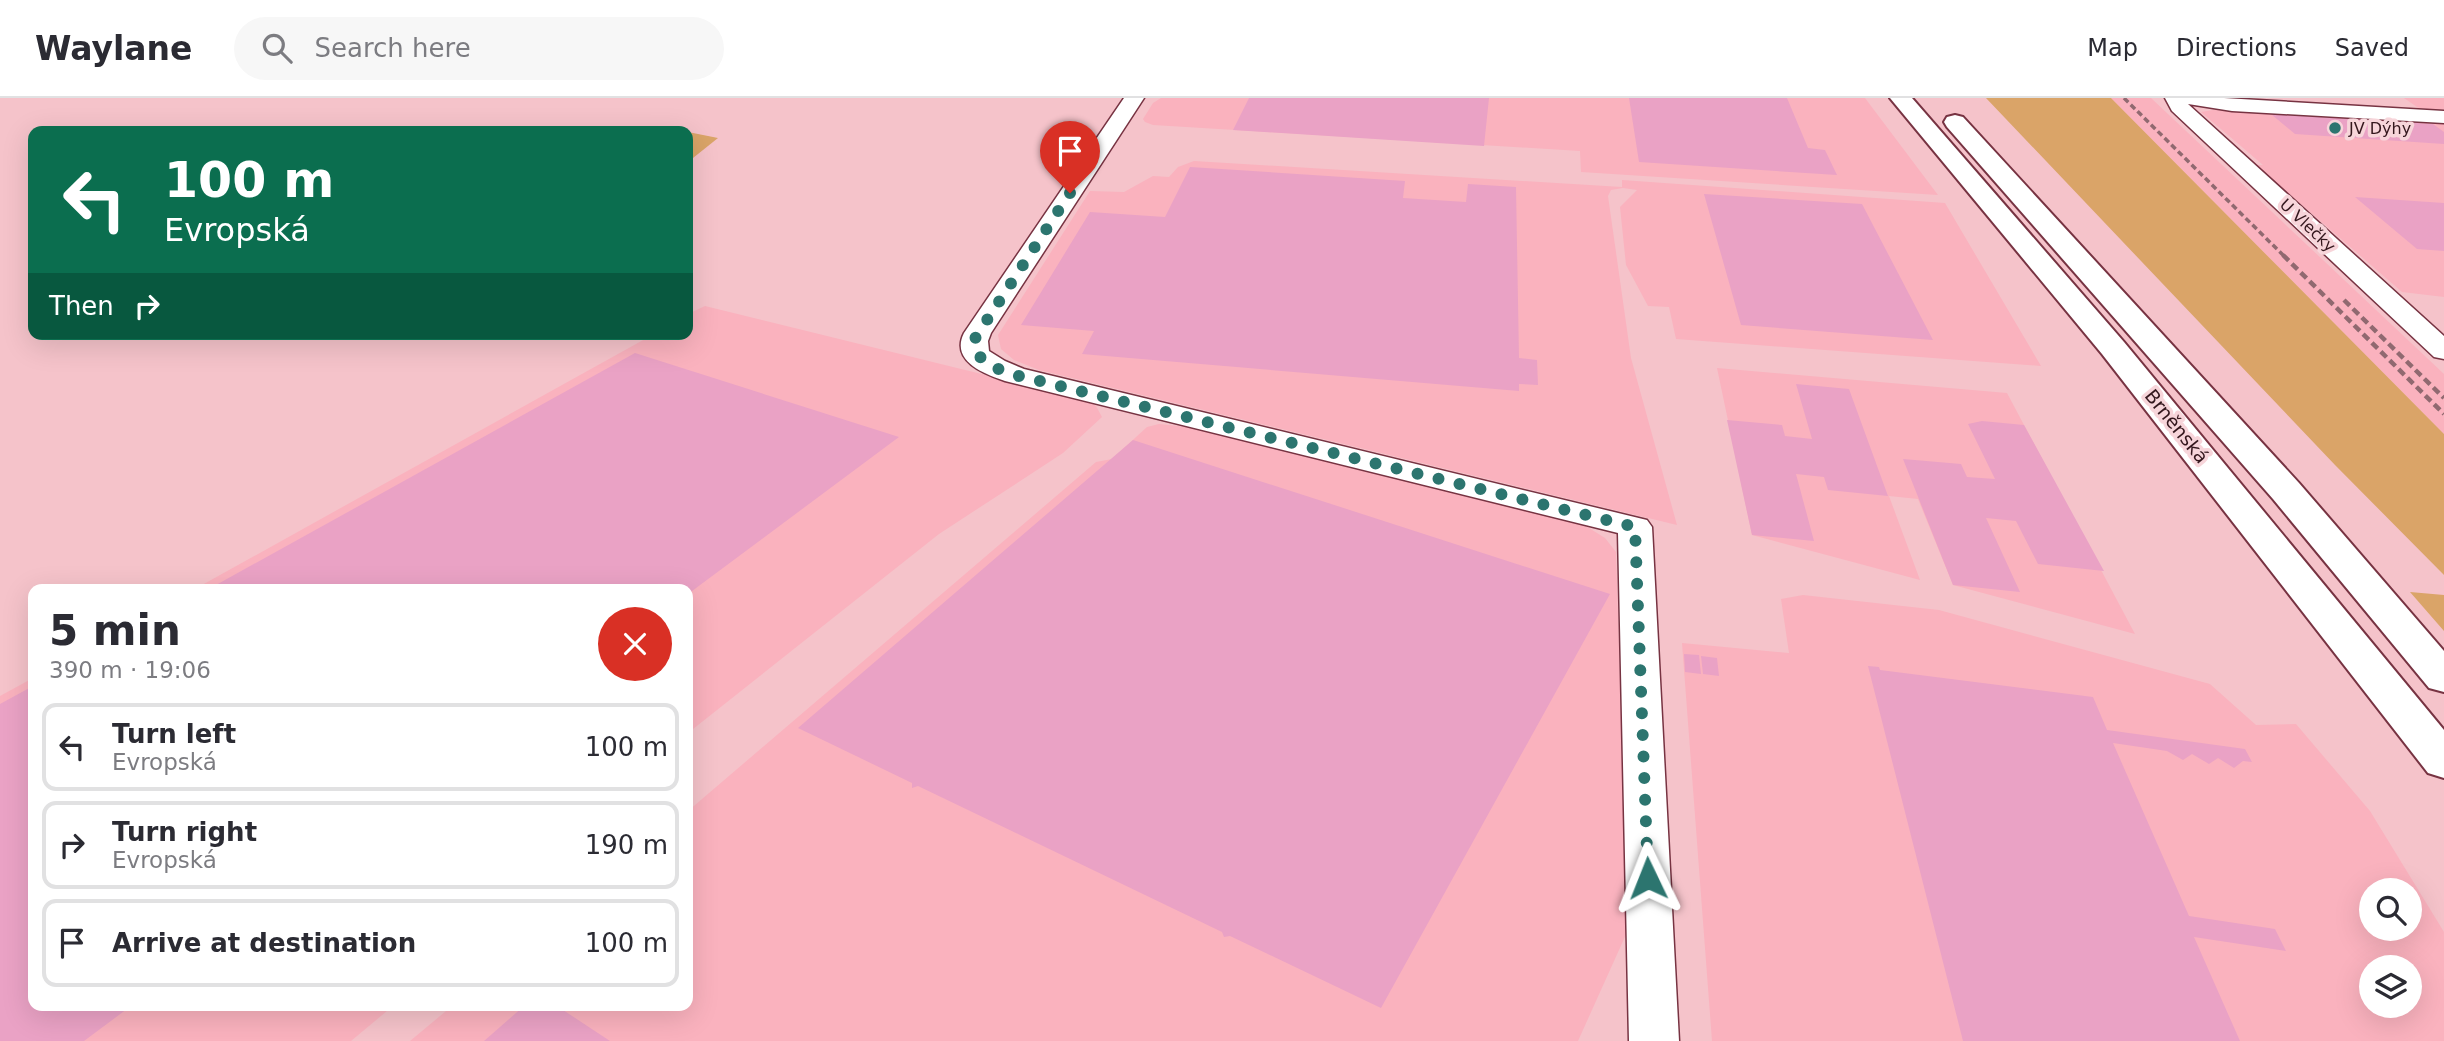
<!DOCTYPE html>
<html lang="en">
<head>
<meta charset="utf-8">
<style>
  :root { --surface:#fff; --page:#f7f7f7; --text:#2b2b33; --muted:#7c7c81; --line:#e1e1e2 }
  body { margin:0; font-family:"DejaVu Sans",sans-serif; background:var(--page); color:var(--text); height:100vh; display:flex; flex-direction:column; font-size:26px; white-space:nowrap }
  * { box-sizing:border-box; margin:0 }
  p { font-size:23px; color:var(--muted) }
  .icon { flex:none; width:38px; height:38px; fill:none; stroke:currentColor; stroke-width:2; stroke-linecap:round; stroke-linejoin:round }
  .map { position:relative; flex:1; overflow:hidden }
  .sheet { position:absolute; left:28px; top:486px; width:665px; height:427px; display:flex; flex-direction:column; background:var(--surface); border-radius:14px; box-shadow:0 7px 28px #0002 }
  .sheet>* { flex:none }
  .top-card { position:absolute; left:28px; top:28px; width:665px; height:214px; border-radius:14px; box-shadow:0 7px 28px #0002; background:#0b6e4f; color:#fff; overflow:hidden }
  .tools { position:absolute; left:2359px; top:780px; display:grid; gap:14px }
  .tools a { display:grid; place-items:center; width:63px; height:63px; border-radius:50%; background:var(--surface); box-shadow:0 7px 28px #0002; font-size:35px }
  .pin { position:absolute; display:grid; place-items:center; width:60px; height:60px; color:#fff; margin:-72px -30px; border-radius:50% 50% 50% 0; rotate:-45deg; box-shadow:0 0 7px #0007 }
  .pin .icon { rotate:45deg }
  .me { position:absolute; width:77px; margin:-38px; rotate:358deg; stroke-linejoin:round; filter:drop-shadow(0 0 5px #0008) }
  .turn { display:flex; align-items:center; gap:24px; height:147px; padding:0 21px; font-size:32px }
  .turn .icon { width:91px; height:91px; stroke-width:2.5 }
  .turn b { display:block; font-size:49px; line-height:60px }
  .then { display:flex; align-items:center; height:66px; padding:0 21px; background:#0003; gap:14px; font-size:26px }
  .round { display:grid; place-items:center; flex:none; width:74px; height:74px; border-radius:37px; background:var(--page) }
  .overview { display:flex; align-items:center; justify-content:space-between; height:119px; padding:0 21px }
  h1 { font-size:42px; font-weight:600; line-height:52px }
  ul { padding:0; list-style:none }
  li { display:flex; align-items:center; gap:21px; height:88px; margin:0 14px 10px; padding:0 7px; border:4px solid var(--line); border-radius:14px }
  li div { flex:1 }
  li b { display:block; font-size:26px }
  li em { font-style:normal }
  header { display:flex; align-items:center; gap:42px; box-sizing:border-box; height:98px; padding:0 35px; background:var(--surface); border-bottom:2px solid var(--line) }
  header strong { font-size:33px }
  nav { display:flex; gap:38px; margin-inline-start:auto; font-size:24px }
  .search { width:490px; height:63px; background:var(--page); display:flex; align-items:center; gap:18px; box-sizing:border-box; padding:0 24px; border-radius:38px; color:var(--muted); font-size:26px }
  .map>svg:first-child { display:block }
</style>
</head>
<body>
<header>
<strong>Waylane</strong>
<div class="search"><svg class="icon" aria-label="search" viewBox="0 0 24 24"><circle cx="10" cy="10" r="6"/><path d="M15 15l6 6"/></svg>Search here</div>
<nav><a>Map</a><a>Directions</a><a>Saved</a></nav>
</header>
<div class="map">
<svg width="2444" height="943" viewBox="0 0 2444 943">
  <rect width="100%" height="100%" fill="#f5c3ca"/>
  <path fill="#fab2be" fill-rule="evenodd" d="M 1161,0 L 1865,0 L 1938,97 L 1581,74 L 1580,53 L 1153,27 L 1145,24 L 1143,21 L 1153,5 Z
    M 2111,0 L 2151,0 L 2444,276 L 2444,336 Z
    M 2404,0 L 2444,0 L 2444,199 L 2402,194 L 2256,67 L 2263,67 L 2201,14 L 2219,11 L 2440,25 Z
    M 1194,63 L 1622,89 L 1622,82 L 1945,105 L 2041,268 L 1676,241 L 1669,209 L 1648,208 L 1626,167 L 1620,109 L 1637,92 L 1623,90 L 1611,92 L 1608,98 L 1631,260 L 1677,427 L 1039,272 L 1014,262 L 1001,251 L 998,237 L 1090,93 L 1124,94 L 1153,78 L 1169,79 L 1178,69 Z
    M 705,208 L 1087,302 L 1096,308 L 1102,319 L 1063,355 L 939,436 L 688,635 L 688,492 L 193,492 L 654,236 L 688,236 L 688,216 Z
    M 1717,270 L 2007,295 L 2135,536 L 1953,487 L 1918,401 L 1889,398 L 1920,482 L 1752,437 Z
    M 1159,326 L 1206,331 L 1581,425 L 1605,440 L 1616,454 L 1628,832 L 1578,943 L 410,943 L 452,908 L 688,908 L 688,713 L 1096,364 L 1112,361 L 1147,329 Z
    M 1803,497 L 1939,512 L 2210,586 L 2256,627 L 2296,626 L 2370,713 L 2444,834 L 2444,943 L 1712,943 L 1682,545 L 1789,555 L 1781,501 ZM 2371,793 L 2410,793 L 2410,831 L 2371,831 ZM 2371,870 L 2410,870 L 2410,908 L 2371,908 Z
    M 33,580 L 33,908 L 393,908 L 351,943 L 0,943 L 0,598 Z"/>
  <path fill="#daa468" d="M 1986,0 L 2111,0 L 2444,336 L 2444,477 L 2335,367 Z
    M 688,34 L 718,40 L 688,64 Z
    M 2410,494 L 2444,497 L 2444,533 Z"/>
  <path fill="#eaa2c5" d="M 1249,0 L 1489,0 L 1484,48 L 1233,32 Z
    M 1629,0 L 1787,0 L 1808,50 L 1825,52 L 1837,77 L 1639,64 Z
    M 2271,16 L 2433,26 L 2444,34 L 2444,46 L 2295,36 Z
    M 1190,69 L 1405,83 L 1403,100 L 1466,104 L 1468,86 L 1516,89 L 1519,260 L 1537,262 L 1538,287 L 1519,286 L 1519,293 L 1082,256 L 1094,233 L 1021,227 L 1090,114 L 1165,119 Z
    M 1704,96 L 1862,106 L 1933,242 L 1741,227 Z
    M 2355,99 L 2444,105 L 2444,153 L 2417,151 Z
    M 635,255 L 899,339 L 688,496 L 688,492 L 207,492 Z
    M 1796,286 L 1849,291 L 1888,398 L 1828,392 L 1824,379 L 1796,376 L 1814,443 L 1752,437 L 1727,322 L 1782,327 L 1785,338 L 1812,341 Z
    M 1982,323 L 2024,327 L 2104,473 L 2038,466 L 2016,423 L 1986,420 L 2020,494 L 1953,487 L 1903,361 L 1961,366 L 1967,379 L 1995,381 L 1968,326 Z
    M 1133,342 L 1610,496 L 1381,910 L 1230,838 L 1224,839 L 1222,834 L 918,688 L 912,690 L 912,685 L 798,630 Z
    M 1684,556 L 1699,557 L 1701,576 L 1685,574 Z
    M 1701,558 L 1717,560 L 1719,578 L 1703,576 Z
    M 1868,568 L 1879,569 L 1880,572 L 2093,599 L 2107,632 L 2245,651 L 2252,664 L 2243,663 L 2234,670 L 2218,660 L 2209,666 L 2192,656 L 2183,662 L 2167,653 L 2113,645 L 2189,818 L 2275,831 L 2286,853 L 2194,839 L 2240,943 L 1963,943 Z
    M 33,588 L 33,908 L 131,908 L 84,943 L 0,943 L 0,606 Z
    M 524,908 L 557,908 L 610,943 L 484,943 Z"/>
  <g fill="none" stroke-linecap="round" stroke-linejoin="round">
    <defs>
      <path id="minor" d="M 1124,0 L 1144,0 L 991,235 L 988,243 L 989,253 L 1005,263 L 1024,271 L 1647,422 L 1652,429 L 1679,943 L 1629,943 L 1618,435 L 1005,283 C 984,276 950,263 964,235 Z
        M 2165,0 L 2224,0 L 2444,13 L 2444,25 L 2232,13 L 2188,6 L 2444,238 L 2444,261 L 2434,259 L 2172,13 Z"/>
      <path id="highway" d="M 1890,0 L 1912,0 L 2124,244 L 2444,632 L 2444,680 L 2428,675 L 2102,256 Z
        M 1955,17 L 1963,19 L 2299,385 L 2444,553 L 2444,594 L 2429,590 L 2273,401 L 1947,29 L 1944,24 L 1947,19 Z"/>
    </defs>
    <use href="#minor" stroke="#773342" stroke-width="3"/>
    <use href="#highway" stroke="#773342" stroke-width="4"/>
    <use href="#minor" fill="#fff" fill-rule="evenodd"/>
    <use href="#highway" fill="#fff" fill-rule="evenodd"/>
    <path stroke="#906970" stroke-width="3.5" stroke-dasharray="6 3.5" stroke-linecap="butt" d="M 2124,0 L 2285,159"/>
    <path stroke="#906970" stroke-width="4.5" stroke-dasharray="8 4.5" stroke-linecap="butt" d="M 2283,157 L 2444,316
      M 2344,202 L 2444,300"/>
  </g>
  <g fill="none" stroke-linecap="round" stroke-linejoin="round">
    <path stroke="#2c756f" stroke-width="12" stroke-dasharray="0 21.6" d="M 1070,95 L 974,242 C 975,265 996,270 1015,277 L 1635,429 L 1648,780"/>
  </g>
  <circle fill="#2c756f" stroke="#f7d5da" stroke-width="2.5" cx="2335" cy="30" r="7"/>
  <g text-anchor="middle" stroke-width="7" stroke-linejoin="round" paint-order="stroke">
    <g font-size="16" fill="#34171d" stroke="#f7d5da" text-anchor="start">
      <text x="2349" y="36">JV Dýhy</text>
    </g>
    <g font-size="16" fill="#34171d" stroke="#f7d5da">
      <text transform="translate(2308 127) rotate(43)" y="6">U Vlečky</text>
    </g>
    <g font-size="19" fill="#34171d" stroke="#f7d5da">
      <text transform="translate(2177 328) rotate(51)" y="7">Brněnská</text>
    </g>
  </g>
</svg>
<div class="tools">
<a><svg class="icon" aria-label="search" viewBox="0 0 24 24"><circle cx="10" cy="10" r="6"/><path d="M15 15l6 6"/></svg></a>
<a><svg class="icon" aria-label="layers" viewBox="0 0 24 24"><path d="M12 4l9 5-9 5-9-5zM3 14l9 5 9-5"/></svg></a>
</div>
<div class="pin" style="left:1070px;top:95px;background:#d93025"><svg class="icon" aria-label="arrive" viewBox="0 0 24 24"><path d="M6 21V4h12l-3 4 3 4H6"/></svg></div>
<svg class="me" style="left:1648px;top:780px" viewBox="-20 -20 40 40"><path d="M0-17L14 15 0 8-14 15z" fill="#2c756f" stroke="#fff" stroke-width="4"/></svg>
<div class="top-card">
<div class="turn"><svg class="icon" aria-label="left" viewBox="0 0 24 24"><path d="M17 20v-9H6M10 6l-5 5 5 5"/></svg><div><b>100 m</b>Evropská</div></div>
<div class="then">Then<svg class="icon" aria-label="right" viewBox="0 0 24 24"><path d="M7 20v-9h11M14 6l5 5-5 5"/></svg></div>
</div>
<section class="sheet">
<div class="overview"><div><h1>5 min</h1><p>390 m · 19:06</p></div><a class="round" style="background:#d93025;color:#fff"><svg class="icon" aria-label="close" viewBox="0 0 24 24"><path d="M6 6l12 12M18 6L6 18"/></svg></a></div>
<ul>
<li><svg class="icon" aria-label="left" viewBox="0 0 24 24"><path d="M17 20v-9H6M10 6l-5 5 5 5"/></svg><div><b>Turn left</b><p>Evropská</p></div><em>100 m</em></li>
<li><svg class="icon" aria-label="right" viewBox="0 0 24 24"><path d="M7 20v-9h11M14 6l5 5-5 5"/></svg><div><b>Turn right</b><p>Evropská</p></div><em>190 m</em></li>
<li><svg class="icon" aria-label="arrive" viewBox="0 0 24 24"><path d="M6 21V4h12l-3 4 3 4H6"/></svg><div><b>Arrive at destination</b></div><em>100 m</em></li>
</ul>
</section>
</div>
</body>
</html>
